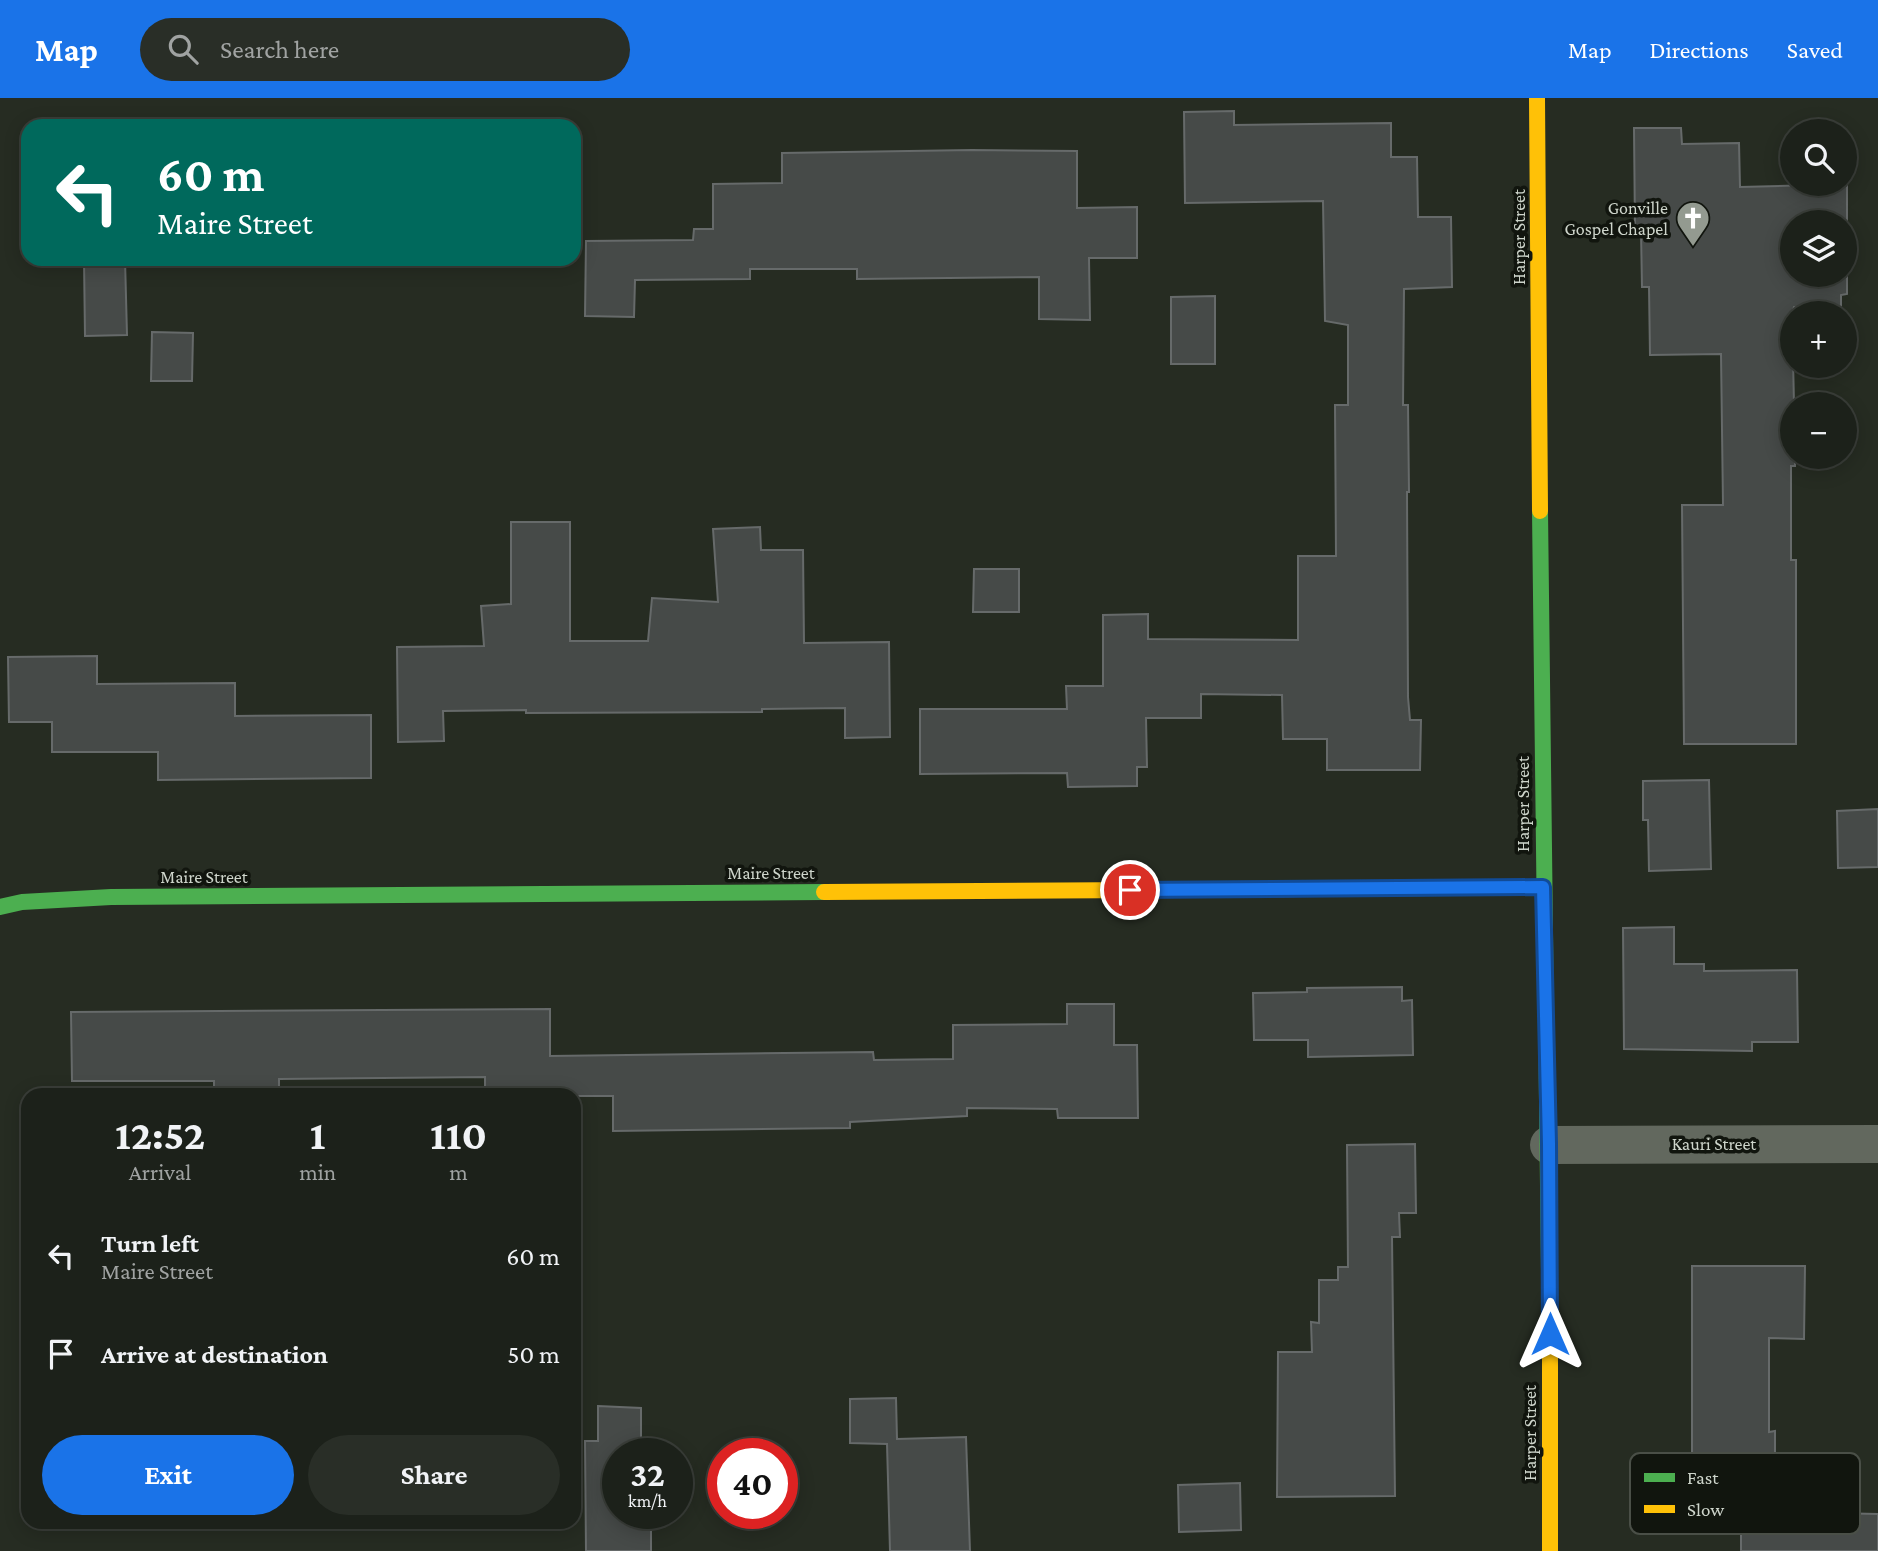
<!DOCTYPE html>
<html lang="en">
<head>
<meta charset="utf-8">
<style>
  :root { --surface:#1c211a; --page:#292e27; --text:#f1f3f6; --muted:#a0a3a2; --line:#3a3e39; --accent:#1a73e8 }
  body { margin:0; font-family:"Crimson Pro",serif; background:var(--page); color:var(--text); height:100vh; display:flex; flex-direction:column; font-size:26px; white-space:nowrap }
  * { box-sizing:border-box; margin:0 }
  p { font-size:23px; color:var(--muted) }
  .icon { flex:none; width:38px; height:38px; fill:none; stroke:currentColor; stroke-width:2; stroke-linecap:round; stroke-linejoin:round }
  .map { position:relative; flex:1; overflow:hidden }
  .side { position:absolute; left:21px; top:990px; width:560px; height:441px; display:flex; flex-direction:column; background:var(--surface); border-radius:21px; box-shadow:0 4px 18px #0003,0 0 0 2px var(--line) }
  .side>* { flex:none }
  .banner { position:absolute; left:21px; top:21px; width:560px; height:147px; border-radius:21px; box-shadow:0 4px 18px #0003,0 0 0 2px var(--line); background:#00695c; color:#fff; overflow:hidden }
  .controls { position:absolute; left:1780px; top:21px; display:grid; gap:14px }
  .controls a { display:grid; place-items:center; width:77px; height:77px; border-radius:50%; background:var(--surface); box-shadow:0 4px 18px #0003,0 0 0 2px var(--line); font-size:35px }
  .speed { position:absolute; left:602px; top:1340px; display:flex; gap:14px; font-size:35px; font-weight:700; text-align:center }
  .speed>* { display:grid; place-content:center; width:91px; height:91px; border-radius:50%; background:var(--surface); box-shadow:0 4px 18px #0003,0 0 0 2px var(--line); line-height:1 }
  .speed small { font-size:18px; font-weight:400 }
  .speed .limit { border:10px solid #d22; background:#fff; color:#111 }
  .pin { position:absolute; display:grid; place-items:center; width:60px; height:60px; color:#fff; margin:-30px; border:4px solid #fff; border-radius:50%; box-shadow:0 2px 7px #0007 }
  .me { position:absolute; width:77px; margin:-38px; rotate:0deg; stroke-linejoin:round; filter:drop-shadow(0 0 5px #0008) }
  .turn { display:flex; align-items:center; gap:24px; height:147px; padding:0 21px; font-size:32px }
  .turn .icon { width:91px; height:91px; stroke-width:2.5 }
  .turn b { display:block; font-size:49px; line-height:60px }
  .eta { display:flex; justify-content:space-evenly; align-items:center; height:119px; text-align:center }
  .eta b { font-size:42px; font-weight:700; line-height:49px }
  .action { display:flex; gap:14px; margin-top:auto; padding:14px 21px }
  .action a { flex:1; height:80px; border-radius:42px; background:var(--accent); color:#fff; font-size:28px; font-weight:700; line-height:80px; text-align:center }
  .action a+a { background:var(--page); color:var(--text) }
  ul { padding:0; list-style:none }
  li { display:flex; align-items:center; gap:21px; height:98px; padding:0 21px }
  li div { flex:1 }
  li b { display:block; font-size:26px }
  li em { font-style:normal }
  header { display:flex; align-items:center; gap:42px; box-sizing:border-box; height:98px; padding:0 35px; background:var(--accent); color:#fff }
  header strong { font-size:33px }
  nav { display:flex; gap:38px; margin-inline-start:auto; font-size:24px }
  .search { width:490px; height:63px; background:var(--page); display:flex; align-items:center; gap:18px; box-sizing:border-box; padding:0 24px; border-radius:38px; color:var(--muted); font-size:26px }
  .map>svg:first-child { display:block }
</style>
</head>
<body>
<header>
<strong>Map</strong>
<div class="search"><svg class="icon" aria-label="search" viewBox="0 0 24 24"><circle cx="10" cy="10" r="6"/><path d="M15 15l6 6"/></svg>Search here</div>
<nav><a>Map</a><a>Directions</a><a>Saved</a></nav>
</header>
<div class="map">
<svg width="1878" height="1453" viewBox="0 0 1878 1453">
  <rect width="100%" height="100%" fill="#262c22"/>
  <path fill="#464a48" stroke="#666a6a" stroke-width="2" fill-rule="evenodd" d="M 1234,13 L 1234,27 L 1391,25 L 1391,59 L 1417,59 L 1418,119 L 1451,119 L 1452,189 L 1404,191 L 1403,307 L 1408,307 L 1409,394 L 1407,394 L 1408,599 L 1410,622 L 1421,622 L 1420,672 L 1327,672 L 1327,641 L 1283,641 L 1282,597 L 1201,596 L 1201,620 L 1146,620 L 1147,669 L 1137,669 L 1137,688 L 1068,689 L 1067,675 L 920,676 L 920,611 L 1067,611 L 1066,588 L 1103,588 L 1103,517 L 1148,516 L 1148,541 L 1298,542 L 1298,458 L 1336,458 L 1335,307 L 1348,307 L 1348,227 L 1325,223 L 1323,103 L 1185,105 L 1184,14 Z
    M 1634,30 L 1681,30 L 1682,46 L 1739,45 L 1740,89 L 1847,86 L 1847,196 L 1841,197 L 1841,208 L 1794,209 L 1792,215 L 1794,306 L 1792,306 L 1792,359 L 1795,359 L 1795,368 L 1791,368 L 1791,462 L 1796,462 L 1796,646 L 1684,646 L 1682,407 L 1723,407 L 1721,256 L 1650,257 L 1649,189 L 1642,189 L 1641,133 L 1635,133 ZM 1792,124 L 1844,124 L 1844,177 L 1792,177 Z
    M 972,52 L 1077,53 L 1077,110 L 1137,109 L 1137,160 L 1089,160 L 1090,222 L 1039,221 L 1039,179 L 857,181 L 857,171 L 750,171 L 750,181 L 635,182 L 634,219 L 585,218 L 586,143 L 693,142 L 694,131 L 713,131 L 713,86 L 782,85 L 782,55 Z
    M 84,161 L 125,161 L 127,237 L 85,238 Z
    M 1215,198 L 1215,266 L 1171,266 L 1171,199 Z
    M 152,234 L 193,235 L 192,283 L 151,283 Z
    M 511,424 L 570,424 L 570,543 L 648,543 L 652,500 L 718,504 L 713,431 L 760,429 L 761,452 L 803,452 L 804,545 L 889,544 L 890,639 L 845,640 L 845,610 L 762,611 L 762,614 L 526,615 L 526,612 L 443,613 L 444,643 L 398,644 L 397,549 L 484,548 L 481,508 L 511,506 Z
    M 974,471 L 1019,471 L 1019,514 L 973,514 Z
    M 97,558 L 97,586 L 235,585 L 235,618 L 371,617 L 371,680 L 158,682 L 158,654 L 52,654 L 52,624 L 9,624 L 8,559 Z
    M 1709,682 L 1711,771 L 1649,773 L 1648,722 L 1643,722 L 1643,683 Z
    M 1878,711 L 1878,769 L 1838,770 L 1837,713 Z
    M 1674,829 L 1674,866 L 1704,866 L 1704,873 L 1797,872 L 1798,944 L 1752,944 L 1752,953 L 1624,951 L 1623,830 Z
    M 1402,889 L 1402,903 L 1412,902 L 1413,957 L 1308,959 L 1308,942 L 1254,942 L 1253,895 L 1307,894 L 1307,890 Z
    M 1067,906 L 1114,906 L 1114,947 L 1137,947 L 1138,1020 L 1058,1020 L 1057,1011 L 967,1010 L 967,1018 L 850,1024 L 850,1030 L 613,1033 L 613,998 L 485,998 L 485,979 L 279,981 L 279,998 L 214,998 L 214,983 L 72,983 L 71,914 L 550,911 L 550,958 L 873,954 L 874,962 L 953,961 L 953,927 L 1067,926 Z
    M 1415,1046 L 1416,1115 L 1399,1115 L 1400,1139 L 1392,1139 L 1395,1398 L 1277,1399 L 1278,1254 L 1312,1254 L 1311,1224 L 1319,1225 L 1319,1182 L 1338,1182 L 1338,1169 L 1348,1169 L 1347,1047 Z
    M 1692,1168 L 1805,1168 L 1804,1241 L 1769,1240 L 1769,1334 L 1775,1333 L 1775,1382 L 1692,1377 Z
    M 896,1300 L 897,1341 L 966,1339 L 970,1453 L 890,1453 L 887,1346 L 850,1345 L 850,1301 Z
    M 598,1308 L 641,1310 L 641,1342 L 650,1343 L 650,1356 L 618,1356 L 618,1416 L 651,1416 L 651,1453 L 586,1453 L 585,1343 L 598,1343 Z
    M 1240,1385 L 1241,1432 L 1179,1434 L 1178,1387 Z
    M 1741,1413 L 1878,1416 L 1878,1453 L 1741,1453 Z"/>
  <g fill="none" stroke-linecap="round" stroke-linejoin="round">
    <path stroke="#62685e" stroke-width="38" d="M 1549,1047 L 1878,1046"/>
    <path stroke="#4caf50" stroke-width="16" d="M 1540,413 L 1550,1257
      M 1299,791 L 1543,789
      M 0,809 L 22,804 L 111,799 L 824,794"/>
    <path stroke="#ffc107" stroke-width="16" d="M 1537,0 L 1540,413
      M 824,794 L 1299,791
      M 1550,1257 L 1550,1453"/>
  </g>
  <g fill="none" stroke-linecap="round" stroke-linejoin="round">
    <defs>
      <path id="route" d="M 1130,792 L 1543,789 L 1549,1046 L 1550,1236"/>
    </defs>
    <use href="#route" stroke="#114b97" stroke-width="18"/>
    <use href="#route" stroke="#1a73e8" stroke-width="12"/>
  </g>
  <defs>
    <symbol id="church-pin" viewBox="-11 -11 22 30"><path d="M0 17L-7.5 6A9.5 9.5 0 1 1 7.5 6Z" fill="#939a90" stroke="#11150e"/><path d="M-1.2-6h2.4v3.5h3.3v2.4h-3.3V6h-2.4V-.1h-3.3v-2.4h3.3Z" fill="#fff"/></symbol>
  </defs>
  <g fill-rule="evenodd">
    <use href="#church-pin" x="1674" y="101" width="38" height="52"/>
  </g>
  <g text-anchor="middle" stroke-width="7" stroke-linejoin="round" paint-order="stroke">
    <g font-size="18" fill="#ced5cb" stroke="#11150e" text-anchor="end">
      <text x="1668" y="116">Gonville<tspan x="1668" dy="21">Gospel Chapel</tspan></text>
    </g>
    <g font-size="18" fill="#ced5cb" stroke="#11150e">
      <text transform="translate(1519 139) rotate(-90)" y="6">Harper Street</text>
      <text transform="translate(1523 706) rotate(-90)" y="6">Harper Street</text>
      <text x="771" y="781">Maire Street</text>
      <text x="204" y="785">Maire Street</text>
      <text x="1714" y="1052">Kauri Street</text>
      <text transform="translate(1530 1335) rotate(-90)" y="6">Harper Street</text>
    </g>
  </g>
  <rect x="1630" y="1355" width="230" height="81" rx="10" fill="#11150e" stroke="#4a4f47" stroke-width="2"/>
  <rect x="1644" y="1375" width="31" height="9" fill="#4caf50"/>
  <rect x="1644" y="1407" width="31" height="8" fill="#ffc107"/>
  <g font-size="19" fill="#ced5cb">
    <text x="1687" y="1386">Fast</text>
    <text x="1687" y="1418">Slow</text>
  </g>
</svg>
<div class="controls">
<a><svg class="icon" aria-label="search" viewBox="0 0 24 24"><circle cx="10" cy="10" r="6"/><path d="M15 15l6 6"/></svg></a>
<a><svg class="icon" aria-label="layers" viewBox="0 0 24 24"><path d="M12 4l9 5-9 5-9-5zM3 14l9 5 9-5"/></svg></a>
<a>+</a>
<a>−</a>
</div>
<div class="speed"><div>32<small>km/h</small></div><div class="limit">40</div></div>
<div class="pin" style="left:1130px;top:792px;background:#d93025"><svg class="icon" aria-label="arrive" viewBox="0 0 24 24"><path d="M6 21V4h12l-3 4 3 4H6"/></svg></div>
<svg class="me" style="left:1550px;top:1236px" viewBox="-20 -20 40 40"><path d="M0-17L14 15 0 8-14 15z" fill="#1a73e8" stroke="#fff" stroke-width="4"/></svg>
<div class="banner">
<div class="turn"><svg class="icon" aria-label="left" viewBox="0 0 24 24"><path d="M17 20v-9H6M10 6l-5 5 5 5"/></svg><div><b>60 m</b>Maire Street</div></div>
</div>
<section class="side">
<div class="eta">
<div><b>12:52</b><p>Arrival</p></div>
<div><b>1</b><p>min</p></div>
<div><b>110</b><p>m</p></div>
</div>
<ul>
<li><svg class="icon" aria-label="left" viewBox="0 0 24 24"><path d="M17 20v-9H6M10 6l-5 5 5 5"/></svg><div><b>Turn left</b><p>Maire Street</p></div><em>60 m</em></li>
<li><svg class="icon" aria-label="arrive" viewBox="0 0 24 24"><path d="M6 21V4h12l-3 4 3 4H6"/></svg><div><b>Arrive at destination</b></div><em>50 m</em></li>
</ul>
<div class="action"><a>Exit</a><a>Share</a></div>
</section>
</div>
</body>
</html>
